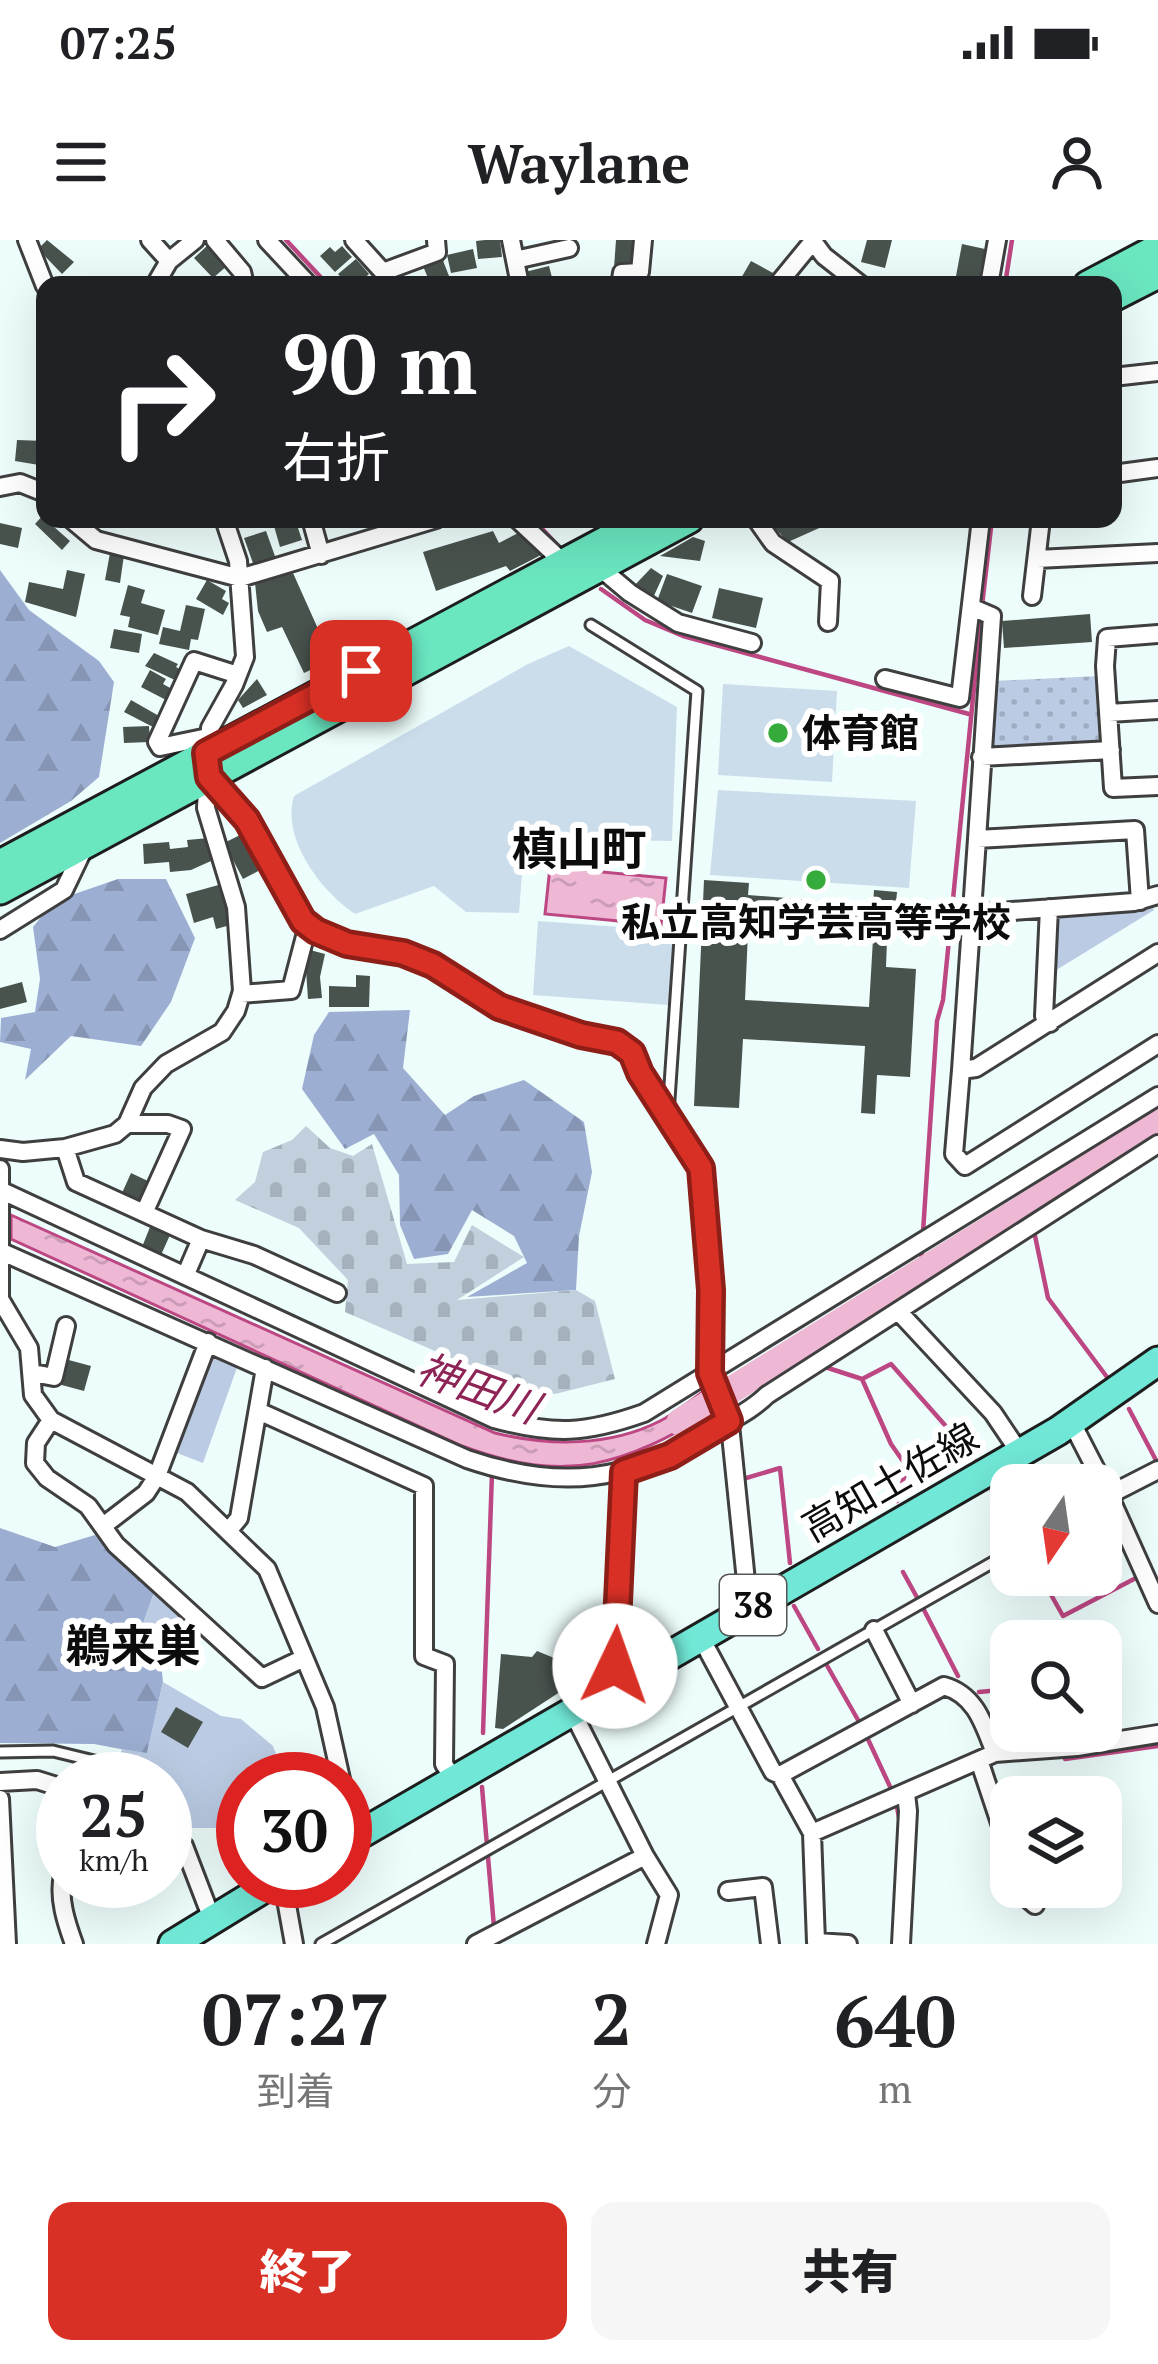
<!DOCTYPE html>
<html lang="ja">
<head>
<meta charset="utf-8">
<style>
  :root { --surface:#fff; --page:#f6f6f6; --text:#202124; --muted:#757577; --accent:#d93025 }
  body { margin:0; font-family:"PT Serif","Noto Sans JP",serif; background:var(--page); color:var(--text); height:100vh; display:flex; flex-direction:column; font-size:45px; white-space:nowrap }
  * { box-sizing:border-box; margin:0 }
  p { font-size:39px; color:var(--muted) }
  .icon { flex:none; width:66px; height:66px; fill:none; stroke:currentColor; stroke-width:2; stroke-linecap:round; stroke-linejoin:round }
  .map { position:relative; height:1704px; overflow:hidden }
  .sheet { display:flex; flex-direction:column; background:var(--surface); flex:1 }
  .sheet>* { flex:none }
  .guide { position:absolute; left:36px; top:36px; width:1086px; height:252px; border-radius:24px; box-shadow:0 12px 48px #0002; background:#202124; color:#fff; overflow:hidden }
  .needle { width:78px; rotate:193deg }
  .fabs { position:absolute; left:990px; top:1224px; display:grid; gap:24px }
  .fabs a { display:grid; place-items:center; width:132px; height:132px; border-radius:24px; background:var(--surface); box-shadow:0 12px 48px #0002; font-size:60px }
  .speed { position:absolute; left:36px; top:1512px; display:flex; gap:24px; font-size:60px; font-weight:700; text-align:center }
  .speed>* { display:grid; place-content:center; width:156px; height:156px; border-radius:50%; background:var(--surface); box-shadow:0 12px 48px #0002; line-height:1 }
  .speed small { font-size:30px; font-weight:400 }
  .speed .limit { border:18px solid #d22; background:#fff; color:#111 }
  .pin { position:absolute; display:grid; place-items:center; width:102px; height:102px; color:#fff; margin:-51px; border-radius:24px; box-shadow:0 6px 18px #0006 }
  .me { position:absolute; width:132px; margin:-66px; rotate:3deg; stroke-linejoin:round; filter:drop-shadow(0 0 9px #0008) }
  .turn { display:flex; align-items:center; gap:42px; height:252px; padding:0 48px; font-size:54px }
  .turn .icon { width:156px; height:156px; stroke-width:2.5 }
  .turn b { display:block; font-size:84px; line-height:102px }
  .eta { display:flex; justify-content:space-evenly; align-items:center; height:204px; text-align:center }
  .eta b { font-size:72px; font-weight:800; line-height:84px }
  .button { display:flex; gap:24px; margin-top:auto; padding:24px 48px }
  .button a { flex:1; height:138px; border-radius:24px; background:var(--accent); color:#fff; font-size:48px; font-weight:800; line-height:138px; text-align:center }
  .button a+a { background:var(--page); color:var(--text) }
  .status { display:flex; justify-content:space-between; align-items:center; height:84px; padding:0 60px; background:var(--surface); direction:ltr }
  .status svg { height:33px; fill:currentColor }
  header { display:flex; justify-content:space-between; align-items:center; height:156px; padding:0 48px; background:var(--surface); font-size:54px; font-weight:800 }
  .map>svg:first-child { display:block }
</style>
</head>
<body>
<div class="status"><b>07:25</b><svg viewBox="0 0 49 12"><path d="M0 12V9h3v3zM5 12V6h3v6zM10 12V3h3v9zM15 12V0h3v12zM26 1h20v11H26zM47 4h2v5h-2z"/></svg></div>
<header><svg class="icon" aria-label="menu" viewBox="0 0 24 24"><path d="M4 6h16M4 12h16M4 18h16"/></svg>Waylane<svg class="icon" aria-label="person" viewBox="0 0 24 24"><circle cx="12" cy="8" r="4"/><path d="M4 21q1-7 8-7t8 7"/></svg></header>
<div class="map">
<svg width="1158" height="1704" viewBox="0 0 1158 1704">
  <defs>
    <pattern id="grass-dots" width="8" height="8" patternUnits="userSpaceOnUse" patternTransform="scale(3)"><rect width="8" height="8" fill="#bacbe3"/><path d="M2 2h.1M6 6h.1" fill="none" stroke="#9fadc2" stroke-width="1.8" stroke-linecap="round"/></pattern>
    <pattern id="forest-firs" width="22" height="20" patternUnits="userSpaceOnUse" patternTransform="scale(3)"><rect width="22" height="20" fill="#9cafd2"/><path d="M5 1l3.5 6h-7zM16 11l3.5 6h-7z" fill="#8595b3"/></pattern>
    <pattern id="cemetery-stones" width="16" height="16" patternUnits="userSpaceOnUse" patternTransform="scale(3)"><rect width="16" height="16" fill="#c1d0dc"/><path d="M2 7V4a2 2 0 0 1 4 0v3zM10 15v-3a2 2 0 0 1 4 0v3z" fill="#a5b1bc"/></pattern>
    <pattern id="water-ripples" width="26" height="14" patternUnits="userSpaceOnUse" patternTransform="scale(3)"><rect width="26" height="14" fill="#eeb7d4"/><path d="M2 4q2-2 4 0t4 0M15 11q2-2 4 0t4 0" fill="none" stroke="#cb9cb5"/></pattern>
  </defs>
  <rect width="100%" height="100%" fill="#edfdfb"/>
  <path fill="url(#grass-dots)" d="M 1100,436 L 1106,499 L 1101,504 L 989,512 L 994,441 Z"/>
  <path fill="url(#forest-firs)" d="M 0,330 L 29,370 L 99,421 L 114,442 L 99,537 L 71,561 L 0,603 Z
    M 118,639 L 166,639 L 195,698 L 171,762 L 141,806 L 71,796 L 25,840 L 31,809 L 0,802 L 1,778 L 35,772 L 40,739 L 33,687 L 54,661 Z
    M 410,770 L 403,828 L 445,875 L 474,856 L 524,840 L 584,882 L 592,932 L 579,996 L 576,1050 L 467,1057 L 527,1023 L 514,996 L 472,970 L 448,1014 L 414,1019 L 400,985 L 399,935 L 374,894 L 345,909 L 302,849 L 314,795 L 329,772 Z
    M 0,1288 L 55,1307 L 95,1295 L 155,1350 L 140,1392 L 161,1423 L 163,1442 L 147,1514 L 94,1504 L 0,1503 Z"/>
  <path fill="url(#cemetery-stones)" d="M 306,886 L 330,908 L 353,916 L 372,904 L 407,1024 L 454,1022 L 472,985 L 524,1017 L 457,1060 L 576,1050 L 595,1061 L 615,1139 L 555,1154 L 507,1149 L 444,1115 L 345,1072 L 348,1040 L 299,988 L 235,960 L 255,942 L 263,912 L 292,900 Z"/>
  <path fill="#bacbe3" d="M 1153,668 L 1154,670 L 1053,732 L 1056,680 L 1064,672 Z
    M 209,1109 L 239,1122 L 203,1223 L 172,1211 Z
    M 155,1350 L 193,1385 L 161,1423 L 140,1392 Z
    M 163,1442 L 221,1476 L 241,1479 L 273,1506 L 286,1539 L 243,1539 L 243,1588 L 192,1588 L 165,1574 L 165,1539 L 113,1539 L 122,1509 L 147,1513 Z"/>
  <path fill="#cbddeb" d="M 569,406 L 677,467 L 672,601 L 623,600 L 524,608 L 519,673 L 466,672 L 434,646 L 355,674 C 321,651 281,599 294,556 L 528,424 Z
    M 723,444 L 837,451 L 832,542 L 718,535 Z
    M 718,550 L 916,561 L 909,648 L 710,635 Z
    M 538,681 L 674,691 L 669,765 L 533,755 Z"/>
  <path fill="url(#water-ripples)" stroke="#bd4782" stroke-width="3" d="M 550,627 L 666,638 L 661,685 L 545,674 Z
    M 11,975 L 495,1193 C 549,1206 609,1207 660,1181 C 676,1173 692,1159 707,1149 L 715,1170 C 623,1226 567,1245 462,1206 L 11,999 Z"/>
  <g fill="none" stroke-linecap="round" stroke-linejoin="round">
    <path stroke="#bd4782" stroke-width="4.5" d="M 286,0 L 328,45
      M 1005,45 L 1012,0
      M 533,279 L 560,308
      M 601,349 L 645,380 L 683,396 L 969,474
      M 982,366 L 992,279
      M 1030,964 L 1032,977
      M 1034,991 L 1048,1058 L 1107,1137
      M 923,992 L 937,781 L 943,760 L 981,377
      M 921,1032 L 922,1010
      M 785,1117 L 805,1122
      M 825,1127 L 862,1139 L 891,1204 L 907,1227 L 897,1261
      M 864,1138 L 891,1124 L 974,1218
      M 1129,1169 L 1158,1224
      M 743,1235 L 743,1239 L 780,1228 L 790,1323
      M 992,1251 L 1011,1284
      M 903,1332 L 919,1361
      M 1040,1335 L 1063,1376 L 1136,1338
      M 794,1366 L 818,1409
      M 924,1370 L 958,1436
      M 825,1422 L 862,1487
      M 979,1452 L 1011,1449
      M 1036,1491 L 1040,1501
      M 483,1493 L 492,1233
      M 866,1495 L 893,1553
      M 1065,1519 L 1158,1506
      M 482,1547 L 494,1687
      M 893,1704 L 900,1583 L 897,1567"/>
    <path stroke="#eeb7d4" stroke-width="27" d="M 680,1182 L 1030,964 L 1158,879"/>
  </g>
  <path fill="#49534e" d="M 47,0 L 74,22 L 62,34 L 38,9 Z
    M 485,0 L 500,0 L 502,17 L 478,19 L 476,1 Z
    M 616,0 L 636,0 L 635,29 L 614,28 Z
    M 867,0 L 892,0 L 885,28 L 861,22 Z
    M 209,4 L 228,25 L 213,38 L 194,18 Z
    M 962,4 L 985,9 L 979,40 L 956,36 Z
    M 342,6 L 352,17 L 335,32 L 320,16 L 330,7 L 335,12 Z
    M 473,9 L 477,28 L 451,33 L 447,15 Z
    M 442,18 L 449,36 L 430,43 L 423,26 Z
    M 356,19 L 369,34 L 357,45 L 348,45 L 338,34 Z
    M 751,21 L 773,33 L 768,42 L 737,45 Z
    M 549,26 L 554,45 L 528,45 L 525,32 Z
    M 17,200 L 45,201 L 45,222 L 39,225 L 15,221 Z
    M 45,273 L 45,279 L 70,301 L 62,310 L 35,284 Z
    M 299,279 L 306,279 L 308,286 L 298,288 L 302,300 L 280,307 L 274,286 Z
    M 782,279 L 823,279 L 826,285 L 788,302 L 772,285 Z
    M 0,283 L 22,288 L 18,308 L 0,304 Z
    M 524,290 L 543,314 L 510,331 L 506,326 L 436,351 L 423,312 L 493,291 L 499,303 Z
    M 266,291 L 276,319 L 254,326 L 244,298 Z
    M 693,297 L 705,301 L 700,321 L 660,316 Z
    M 110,313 L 124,315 L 120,343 L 105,340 Z
    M 651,328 L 663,336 L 652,360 L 633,347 Z
    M 67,330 L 85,334 L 76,377 L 25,362 L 29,342 L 63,349 Z
    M 293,333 L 332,420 L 304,433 L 282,387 L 267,392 L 258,371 L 255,343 Z
    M 667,334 L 702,346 L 692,373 L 657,361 Z
    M 207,340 L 226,351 L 222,359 L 229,363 L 223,375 L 196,359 Z
    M 128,345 L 145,350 L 141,363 L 165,370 L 158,395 L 128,387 L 130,377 L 120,375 Z
    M 719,348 L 763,358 L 756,388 L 712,378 Z
    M 186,365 L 205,369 L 198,400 L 191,399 L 189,410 L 159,404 L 163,387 L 180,391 Z
    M 1090,374 L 1092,402 L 1004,408 L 1002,381 Z
    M 114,389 L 142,394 L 139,413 L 110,408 Z
    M 154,413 L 178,424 L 176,427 L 183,431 L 177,441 L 145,426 Z
    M 150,430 L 166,439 L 163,444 L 172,449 L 166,460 L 141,447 Z
    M 257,439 L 267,455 L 243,468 L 238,460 Z
    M 131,460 L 159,476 L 153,487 L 124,472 Z
    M 149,486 L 150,502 L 124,503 L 123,487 Z
    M 242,594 L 264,628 L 243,639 L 224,603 Z
    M 209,598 L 211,621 L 191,630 L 170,632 L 169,622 L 144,624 L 143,604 L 169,602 L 170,609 L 188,607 L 187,600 Z
    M 704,640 L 749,643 L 748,655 L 873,665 L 874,650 L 897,652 L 896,663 L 918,664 L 915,697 L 726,683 L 725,691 L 748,692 L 745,760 L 869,767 L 873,699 L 887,700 L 886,727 L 916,729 L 910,837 L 877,835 L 875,874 L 861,873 L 865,806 L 743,799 L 739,868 L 694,866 Z
    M 222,644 L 234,684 L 216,689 L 213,677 L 194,683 L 186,654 Z
    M 310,710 L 325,714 L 320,737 L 322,758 L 308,759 L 306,730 Z
    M 356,735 L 370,736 L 369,767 L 329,767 L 329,746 L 356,747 Z
    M 22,742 L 27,762 L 0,769 L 0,748 Z
    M 131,933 L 148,941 L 139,961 L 122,953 Z
    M 150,987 L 170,995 L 161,1015 L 142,1007 Z
    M 65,1119 L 91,1126 L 84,1151 L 58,1144 Z
    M 537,1411 L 559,1420 L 567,1435 L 566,1448 L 503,1489 L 495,1488 L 501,1414 L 532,1417 Z
    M 176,1467 L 203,1482 L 188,1508 L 161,1492 Z"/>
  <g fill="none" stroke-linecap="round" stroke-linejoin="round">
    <defs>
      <path id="service" d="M 591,385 L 697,451 L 668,874
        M 0,1512 L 53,1511 L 119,1527
        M 321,1704 L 1011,1312"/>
      <path id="minor" d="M 27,0 L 45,46
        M 150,0 L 169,21
        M 215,0 L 242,32 L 245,45
        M 267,0 L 309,45
        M 354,0 L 383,32 L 437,12 L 436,0
        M 511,0 L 520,45
        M 812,0 L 824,16 L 861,45
        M 515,20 L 569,8
        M 155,45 L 169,21 L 195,0
        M 620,45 L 622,33 L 640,32 L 643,0
        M 777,45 L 814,0
        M 989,45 L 997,0
        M 1113,137 L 1158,132
        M 1113,234 L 1158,228
        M 0,247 L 20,243 L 45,253
        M 71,279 L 96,300 L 240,338 L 436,279
        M 311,279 L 321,315
        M 517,279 L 564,323
        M 756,279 L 773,303 L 830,341 L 828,382
        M 1037,319 L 1158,313
        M 599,327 L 630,353 L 678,383 L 752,403
        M 1032,356 L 1041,279
        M 971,367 L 992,376 L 977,599
        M 1158,394 L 1107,398 L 1105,426 L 1113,548 L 1158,546
        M 885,439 L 960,458 L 981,279
        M 1109,473 L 1158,470
        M 208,497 L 160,507 L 157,502 L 194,421 L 238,435
        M 981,517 L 1111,510
        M 209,537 L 265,607 L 303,681 L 347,703 L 403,713 L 433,725 L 499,767 L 581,795 L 618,802 L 631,813 L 640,833 L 701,928 L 711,1050 L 711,1133 L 729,1175 L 746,1341 L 755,1364
        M 1049,668 L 1044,776 L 1050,783
        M 973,674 L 1134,662 L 1158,655
        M 0,690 L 64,650 L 86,604
        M 1158,713 L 976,828 L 961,830 L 954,914 L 965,926 L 1158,804
        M 241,754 L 291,750 L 308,685
        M 961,830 L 977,599 L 1135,590 L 1140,661
        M 127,884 L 168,884 L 182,889 L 144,973
        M 65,908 L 76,942 L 201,999 L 254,1015 L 337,1053
        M 0,909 L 23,912 L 65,908 L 115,894 L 127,884 L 143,848 L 166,824 L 222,792 L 236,771 L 242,751 L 236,667 L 206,568 L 210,488 L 234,445 L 245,417 L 238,321 L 224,279
        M 0,929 L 0,1059 L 29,1108 L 33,1155 L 51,1180 L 187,1252 L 267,1329 L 325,1467 L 341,1539
        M 0,950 L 494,1179 C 554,1195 585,1194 644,1173 L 1158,856
        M 0,1011 L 467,1219 C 561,1251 628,1242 713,1191 C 732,1179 751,1171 767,1155 L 1158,904
        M 186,1034 L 201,999
        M 898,1071 L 993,1173 L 1020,1213
        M 33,1133 L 54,1137 L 66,1086
        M 257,1175 L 265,1174 L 424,1246 L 424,1416 L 445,1424 L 444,1524 L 453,1538
        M 51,1180 L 36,1203 L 35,1223 L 47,1238 L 88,1266 L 116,1305 L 262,1438 L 304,1418
        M 1072,1183 L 1109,1255 L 1158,1364
        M 1109,1255 L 1158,1230
        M 103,1286 L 146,1253 L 157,1236 L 208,1102
        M 229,1290 L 239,1278 L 265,1128
        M 874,1390 L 912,1464
        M 700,1396 L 773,1532 L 780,1535
        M 621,1443 L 615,1426 L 624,1232
        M 572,1471 L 645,1616
        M 979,1520 L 1011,1616
        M 0,1542 L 37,1540 L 63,1548
        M 345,1557 L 356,1597
        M 0,1559 L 7,1704
        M 165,1590 L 184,1606 L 212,1679
        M 812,1593 L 995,1513 L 1077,1507 L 1158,1494
        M 1101,1593 L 1109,1591
        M 63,1635 C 58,1658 66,1682 74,1704
        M 277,1641 L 285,1654 L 294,1704
        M 1020,1647 L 1022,1654 L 1035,1665
        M 728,1651 L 763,1647 L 770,1704
        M 476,1704 L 645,1616 L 669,1655 L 656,1704
        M 848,1704 L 816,1702 L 812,1593 L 780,1535 L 944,1446 C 976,1455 984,1485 995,1513
        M 901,1704 L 908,1571 L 906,1554"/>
      <path id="primary" d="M 345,1603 L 1058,1191 L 1158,1121
        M 173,1704 L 276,1641"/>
      <path id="trunk" d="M 1088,45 L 1158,8
        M 1113,57 L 1158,34
        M 0,624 L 646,279
        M 0,650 L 689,279"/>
    </defs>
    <use href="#service" stroke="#3f3f3f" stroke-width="15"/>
    <use href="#minor" stroke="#3f3f3f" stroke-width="22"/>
    <use href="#primary" stroke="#1d1d1d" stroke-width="33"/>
    <use href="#trunk" stroke="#1d1d1d" stroke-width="33"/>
    <use href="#service" stroke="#fff" stroke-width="9"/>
    <use href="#minor" stroke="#fff" stroke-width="16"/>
    <use href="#primary" stroke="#71e8d7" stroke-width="27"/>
    <use href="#trunk" stroke="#6ae6c1" stroke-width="27"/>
  </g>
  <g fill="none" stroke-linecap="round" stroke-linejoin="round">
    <defs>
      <path id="route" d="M 361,431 L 206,513 L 209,537 L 247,580 L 303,681 L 316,691 L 347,704 L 403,713 L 433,725 L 499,767 L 581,795 L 617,802 L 632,813 L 640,833 L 701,928 L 711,1050 L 710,1133 L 729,1181 L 670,1216 L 624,1232 L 615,1426"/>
    </defs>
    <use href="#route" stroke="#8d1f18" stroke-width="30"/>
    <use href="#route" stroke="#d93025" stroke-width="21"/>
  </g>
  <g fill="#34ab3a" stroke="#fff" stroke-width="4.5">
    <circle cx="778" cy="493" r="12"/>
    <circle cx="816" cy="640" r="12"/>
  </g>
  <g text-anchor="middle" stroke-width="12" stroke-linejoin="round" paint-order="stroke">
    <rect fill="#fff" stroke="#555" stroke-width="3" x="720" y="1335" width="66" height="60" rx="9"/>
    <g font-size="36" font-weight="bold" fill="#0c0c0c">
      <text x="753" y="1378">38</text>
    </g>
    <g font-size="39" font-weight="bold" fill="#0c0c0c" stroke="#fff" text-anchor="start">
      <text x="802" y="507">体育館</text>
      <text x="816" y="696" text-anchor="middle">私立高知学芸高等学校</text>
    </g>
    <g font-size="39" fill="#0c0c0c" stroke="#fff">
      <text transform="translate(890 1242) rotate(-30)" y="14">高知土佐線</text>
    </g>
    <g font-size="42" font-style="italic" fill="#8e2456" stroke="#fff">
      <text transform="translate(478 1148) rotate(20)" y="15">神田川</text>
    </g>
    <g font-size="45" font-weight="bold" fill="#0c0c0c" stroke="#fff">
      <text x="579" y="625">槙山町</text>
      <text x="133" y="1422">鵜来巣</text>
    </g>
  </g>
</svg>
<div class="fabs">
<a><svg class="needle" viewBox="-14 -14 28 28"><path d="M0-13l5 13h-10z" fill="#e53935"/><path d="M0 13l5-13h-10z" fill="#757577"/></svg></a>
<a><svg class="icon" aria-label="search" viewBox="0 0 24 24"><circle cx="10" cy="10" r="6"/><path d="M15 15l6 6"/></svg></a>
<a><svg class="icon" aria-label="layers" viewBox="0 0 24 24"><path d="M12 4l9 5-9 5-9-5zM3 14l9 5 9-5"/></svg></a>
</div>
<div class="speed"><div>25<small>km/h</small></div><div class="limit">30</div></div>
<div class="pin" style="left:361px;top:431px;background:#d93025"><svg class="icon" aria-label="arrive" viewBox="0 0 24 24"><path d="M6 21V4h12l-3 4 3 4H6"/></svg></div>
<svg class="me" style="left:615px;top:1426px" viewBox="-20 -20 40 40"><circle r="19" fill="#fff"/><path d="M0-13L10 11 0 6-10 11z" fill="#d93025"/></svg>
<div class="guide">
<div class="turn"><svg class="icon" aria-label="right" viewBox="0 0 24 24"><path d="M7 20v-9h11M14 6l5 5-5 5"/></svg><div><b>90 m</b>右折</div></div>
</div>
</div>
<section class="sheet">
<div class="eta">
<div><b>07:27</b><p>到着</p></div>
<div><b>2</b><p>分</p></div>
<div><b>640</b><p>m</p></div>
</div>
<div class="button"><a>終了</a><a>共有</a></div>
</section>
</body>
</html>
